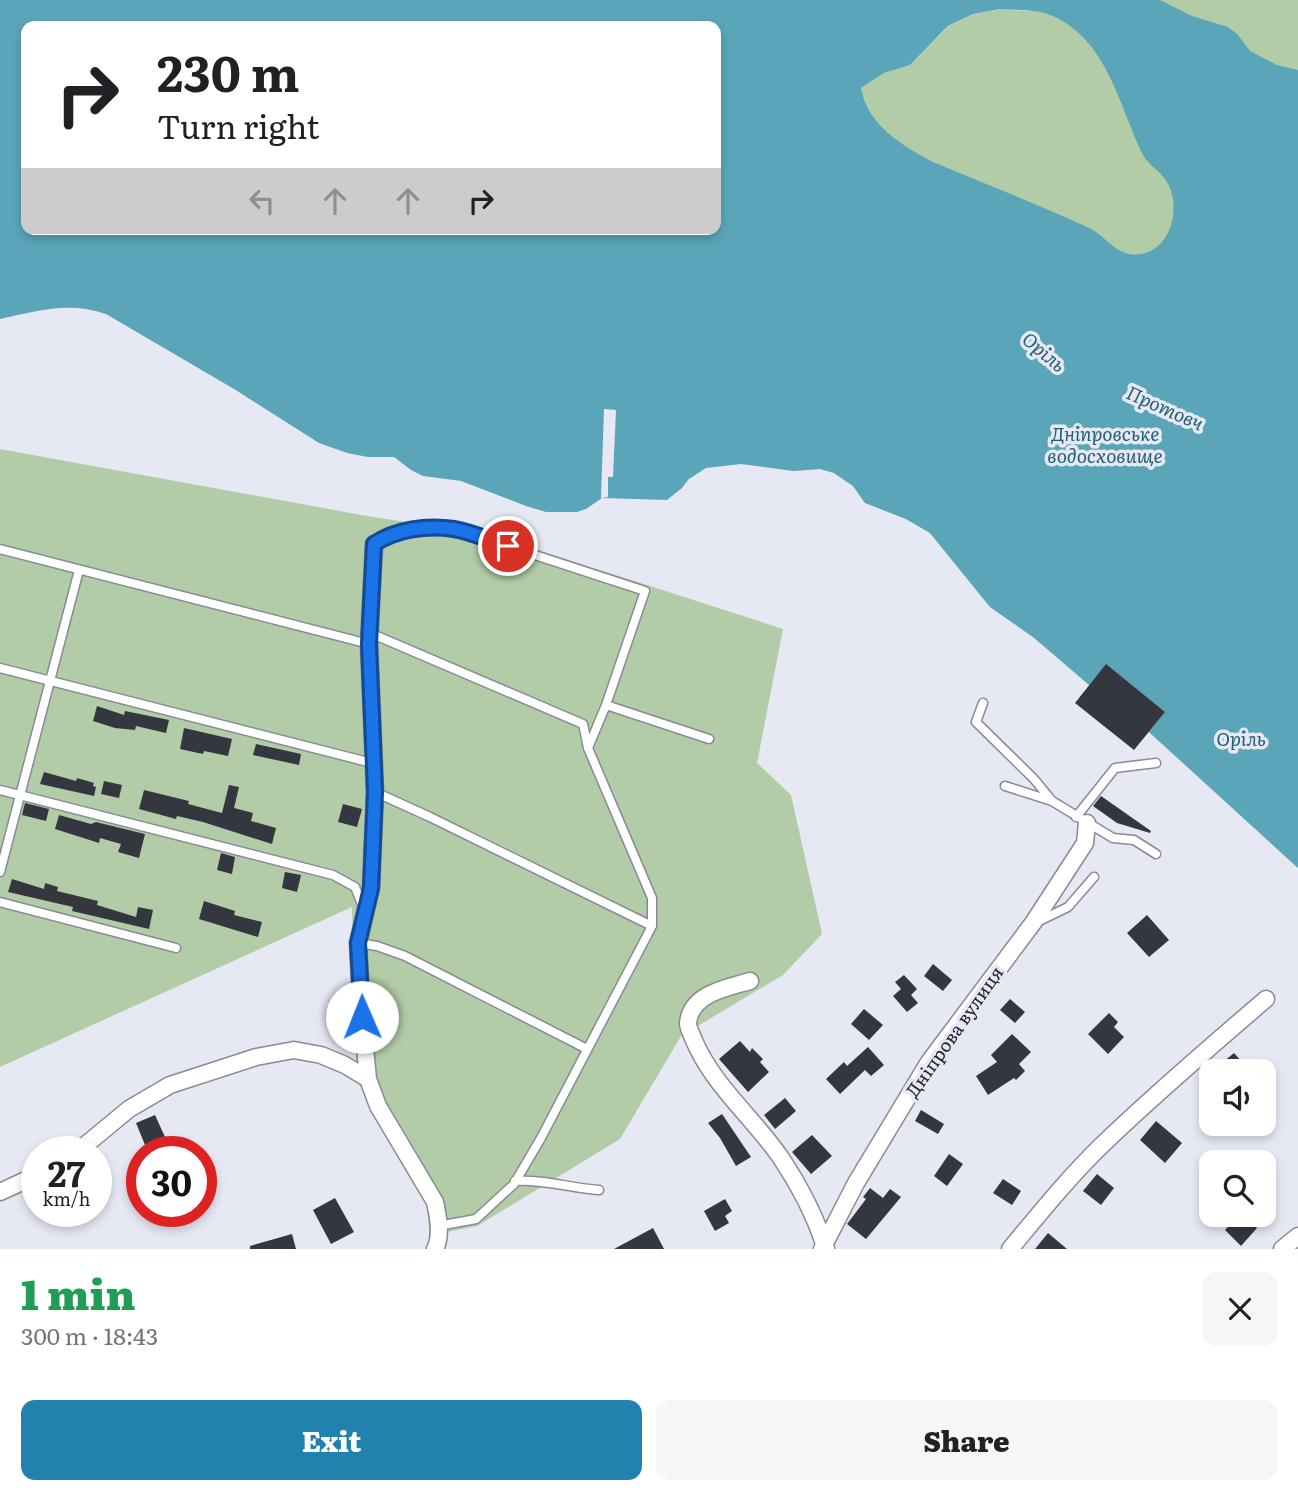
<!DOCTYPE html>
<html lang="en">
<head>
<meta charset="utf-8">
<style>
  :root { --surface:#fff; --page:#f6f6f6; --text:#202124; --muted:#757577; --accent:#2082ad }
  body { margin:0; font-family:Literata,serif; background:var(--page); color:var(--text); height:100vh; display:flex; flex-direction:column; font-size:26px; white-space:nowrap }
  * { box-sizing:border-box; margin:0 }
  p { font-size:23px; color:var(--muted) }
  .icon { flex:none; width:38px; height:38px; fill:none; stroke:currentColor; stroke-width:2; stroke-linecap:round; stroke-linejoin:round }
  .map { position:relative; height:1249px; overflow:hidden }
  .drawer { display:flex; flex-direction:column; background:var(--surface); flex:1 }
  .drawer>* { flex:none }
  .guide { position:absolute; left:21px; top:21px; width:700px; height:214px; border-radius:14px; box-shadow:0 4px 10px #0003; background:#fff; color:var(--text); overflow:hidden }
  .controls { position:absolute; left:1199px; top:1059px; display:grid; gap:14px }
  .controls a { display:grid; place-items:center; width:77px; height:77px; border-radius:14px; background:var(--surface); box-shadow:0 4px 10px #0003; font-size:35px }
  .speed { position:absolute; left:21px; top:1136px; display:flex; gap:14px; font-size:35px; font-weight:700; text-align:center }
  .speed>* { display:grid; place-content:center; width:91px; height:91px; border-radius:50%; background:var(--surface); box-shadow:0 4px 10px #0003; line-height:1 }
  .speed small { font-size:18px; font-weight:400 }
  .speed .limit { border:10px solid #d22; background:#fff; color:#111 }
  .pin { position:absolute; display:grid; place-items:center; width:60px; height:60px; color:#fff; margin:-30px; border:4px solid #fff; border-radius:50%; box-shadow:0 2px 7px #0007 }
  .me { position:absolute; width:77px; margin:-38px; rotate:359deg; stroke-linejoin:round; filter:drop-shadow(0 0 5px #0008) }
  .turn { display:flex; align-items:center; gap:24px; height:147px; padding:0 21px; font-size:32px }
  .turn .icon { width:91px; height:91px; stroke-width:2.5 }
  .turn b { display:block; font-size:49px; line-height:60px }
  .lanes { display:flex; align-items:center; height:66px; padding:0 21px; background:#0003; justify-content:center; gap:35px; direction:ltr }
  .lanes .off { opacity:.35 }
  .round { display:grid; place-items:center; flex:none; width:74px; height:74px; border-radius:14px; background:var(--page) }
  .head { display:flex; align-items:center; justify-content:space-between; height:119px; padding:0 21px }
  h1 { font-size:42px; font-weight:800; line-height:52px; color:#1e9e55 }
  .cta { display:flex; gap:14px; margin-top:auto; padding:14px 21px }
  .cta a { flex:1; height:80px; border-radius:14px; background:var(--accent); color:#fff; font-size:28px; font-weight:800; line-height:80px; text-align:center }
  .cta a+a { background:var(--page); color:var(--text) }
  .map>svg:first-child { display:block }
</style>
</head>
<body>
<div class="map">
<svg width="1298" height="1249" viewBox="0 0 1298 1249">
  <rect width="100%" height="100%" fill="#e6e9f4"/>
  <path fill="#b1cca7" d="M 1057,0 L 1298,0 L 1298,868 L 1149,732 L 1033,637 L 990,607 L 930,533 L 906,519 L 865,503 L 853,486 L 834,473 L 820,469 L 793,471 L 861,88 L 884,73 L 910,65 L 949,26 L 973,14 L 1001,9 L 1028,11 Z
    M 0,449 L 367,516 L 495,536 L 783,629 L 757,763 L 791,795 L 822,934 L 783,975 L 681,1036 L 620,1139 L 477,1226 L 437,1234 L 427,1203 L 357,1080 L 352,907 L 0,1067 Z"/>
  <path fill="#5ba5b9" fill-rule="evenodd" d="M 0,0 L 1160,0 L 1192,16 L 1228,27 L 1238,35 L 1250,51 L 1277,65 L 1298,70 L 1298,868 L 1149,732 L 1165,712 L 1106,665 L 1089,685 L 1033,637 L 990,607 L 930,533 L 906,519 L 865,503 L 853,486 L 834,473 L 820,469 L 793,471 L 741,464 L 706,468 L 689,479 L 682,488 L 667,500 L 602,498 L 586,509 L 577,512 L 546,512 L 526,506 L 461,481 L 423,476 L 411,470 L 394,457 L 368,457 L 347,453 L 319,443 L 234,389 L 106,314 C 70,301 36,311 0,319 ZM 1000,9 C 1017,10 1038,9 1053,16 C 1108,41 1119,106 1143,155 C 1149,166 1161,171 1167,182 C 1184,211 1167,260 1129,254 C 1113,251 1103,234 1089,228 C 1038,204 985,184 933,162 C 903,146 867,125 861,88 L 884,73 L 910,65 L 948,26 L 973,14 ZM 26,26 L 716,26 L 716,229 L 26,229 Z"/>
  <path fill="#e6e9f4" d="M 604,409 L 616,410 L 613,477 L 608,477 L 608,497 L 601,498 Z"/>
  <path fill="#34373f" d="M 1106,664 L 1165,712 L 1134,750 L 1075,703 Z
    M 97,706 L 124,715 L 125,711 L 169,720 L 166,733 L 136,726 L 135,730 L 115,728 L 93,721 Z
    M 184,728 L 232,739 L 228,756 L 204,751 L 203,754 L 180,749 Z
    M 256,744 L 301,754 L 299,765 L 253,755 Z
    M 44,772 L 76,781 L 77,778 L 94,783 L 93,786 L 96,787 L 94,796 L 40,784 Z
    M 104,781 L 122,785 L 119,798 L 101,794 Z
    M 229,785 L 239,787 L 234,808 L 253,813 L 251,821 L 276,828 L 272,844 L 203,822 L 177,816 L 176,819 L 139,809 L 144,790 L 189,801 L 188,804 L 222,813 Z
    M 1101,796 L 1151,831 L 1150,833 L 1117,823 L 1093,806 Z
    M 25,803 L 49,809 L 46,821 L 22,815 Z
    M 343,804 L 362,809 L 357,827 L 338,822 Z
    M 59,815 L 91,824 L 96,822 L 145,834 L 139,858 L 118,852 L 121,844 L 100,838 L 99,843 L 55,829 Z
    M 221,853 L 235,857 L 232,874 L 217,870 Z
    M 285,872 L 301,875 L 297,892 L 282,888 Z
    M 12,879 L 44,889 L 45,883 L 58,887 L 57,891 L 98,901 L 97,905 L 136,917 L 138,907 L 153,910 L 149,929 L 72,911 L 73,907 L 8,892 Z
    M 204,901 L 235,911 L 234,915 L 262,922 L 258,937 L 199,919 Z
    M 1147,915 L 1169,940 L 1149,957 L 1127,933 Z
    M 933,964 L 952,980 L 943,991 L 924,976 Z
    M 904,975 L 917,989 L 911,995 L 918,1003 L 907,1012 L 893,996 L 901,989 L 895,982 Z
    M 1010,999 L 1025,1012 L 1015,1023 L 1000,1010 Z
    M 864,1009 L 883,1025 L 869,1040 L 851,1024 Z
    M 1109,1013 L 1118,1022 L 1114,1027 L 1124,1037 L 1108,1054 L 1088,1034 Z
    M 1012,1034 L 1031,1052 L 1019,1064 L 1025,1071 L 1016,1080 L 1014,1078 L 988,1095 L 976,1076 L 997,1062 L 991,1055 Z
    M 740,1041 L 750,1052 L 752,1048 L 763,1059 L 760,1062 L 769,1072 L 748,1092 L 719,1059 Z
    M 868,1047 L 884,1065 L 871,1076 L 865,1070 L 840,1094 L 826,1079 L 844,1062 L 847,1066 Z
    M 1234,1053 L 1250,1071 L 1212,1071 Z
    M 785,1098 L 796,1111 L 775,1129 L 764,1115 Z
    M 921,1110 L 944,1124 L 938,1134 L 915,1121 Z
    M 722,1114 L 751,1157 L 736,1166 L 720,1138 L 708,1123 Z
    M 155,1115 L 165,1137 L 145,1145 L 136,1123 Z
    M 1156,1121 L 1182,1143 L 1165,1163 L 1140,1140 Z
    M 812,1135 L 832,1156 L 811,1174 L 792,1152 Z
    M 949,1154 L 963,1164 L 947,1186 L 934,1176 Z
    M 1097,1174 L 1114,1188 L 1101,1205 L 1083,1191 Z
    M 1003,1179 L 1021,1191 L 1012,1205 L 993,1193 Z
    M 870,1188 L 883,1198 L 890,1189 L 901,1197 L 866,1239 L 847,1224 L 866,1199 L 863,1197 Z
    M 335,1198 L 354,1232 L 331,1244 L 313,1210 Z
    M 725,1199 L 732,1211 L 725,1216 L 729,1223 L 715,1231 L 704,1211 Z
    M 1240,1214 L 1243,1214 L 1257,1228 L 1241,1246 L 1225,1230 Z
    M 653,1228 L 664,1249 L 614,1249 Z
    M 1048,1233 L 1067,1249 L 1035,1249 Z
    M 292,1234 L 296,1249 L 250,1249 L 250,1246 Z"/>
  <g fill="none" stroke-linecap="round" stroke-linejoin="round">
    <defs>
      <path id="lane" d="M 374,544 L 390,533 L 422,529 L 455,529 L 645,591 L 606,705 L 588,748
        M 0,549 L 369,644
        M 370,633 L 583,724 L 588,748 L 652,898 L 652,926 L 541,1138 L 514,1184 L 476,1219 L 438,1226
        M 0,668 L 372,763
        M 983,703 L 976,722 L 1034,779 L 1052,801
        M 606,705 L 709,739
        M 1005,786 L 1052,801 L 1113,838 L 1134,840 L 1156,854
        M 0,790 L 333,875 L 355,887 L 364,909
        M 375,792 L 430,817 L 652,926
        M 1076,817 L 1115,768 L 1156,763
        M 0,872 L 79,570
        M 0,902 L 176,948
        M 1037,922 L 1068,907 L 1094,877
        M 358,943 L 377,946 L 405,956 L 587,1049
        M 515,1181 C 543,1179 571,1188 599,1190"/>
      <path id="street" d="M 750,981 C 727,988 691,993 688,1023 C 688,1028 691,1033 693,1038 C 712,1085 753,1117 781,1158 C 799,1185 816,1218 826,1249
        M 368,1079 L 362,1017 L 358,943 L 371,888 L 375,792 L 369,644 L 374,544
        M 77,1152 L 129,1109 L 170,1085 L 256,1057 L 294,1050 L 321,1055 L 345,1065 L 368,1079 L 378,1106 L 435,1202 C 438,1216 442,1236 435,1249
        M 0,1192 L 37,1175
        M 822,1249 L 856,1183 L 929,1062 L 1033,923 L 1085,843 L 1087,823
        M 1010,1249 C 1040,1213 1069,1177 1102,1145 C 1155,1094 1211,1046 1266,999
        M 1282,1249 L 1298,1236"/>
    </defs>
    <use href="#lane" stroke="#888b94" stroke-width="11"/>
    <use href="#street" stroke="#888b94" stroke-width="19"/>
    <use href="#lane" stroke="#fff" stroke-width="8"/>
    <use href="#street" stroke="#fff" stroke-width="16"/>
  </g>
  <g fill="none" stroke-linecap="round" stroke-linejoin="round">
    <defs>
      <path id="route" d="M 362,1017 L 358,943 L 371,888 L 375,792 L 369,644 L 374,544 C 396,529 427,525 454,529 C 472,532 491,541 508,546"/>
    </defs>
    <use href="#route" stroke="#114b97" stroke-width="18"/>
    <use href="#route" stroke="#1a73e8" stroke-width="12"/>
  </g>
  <g text-anchor="middle" stroke-width="7" stroke-linejoin="round" paint-order="stroke">
    <g font-size="18" fill="#242529" stroke="#e6e9f4">
      <text transform="translate(955 1032) rotate(-55)" y="6">Дніпрова вулиця</text>
    </g>
    <g font-size="19" font-style="italic" fill="#24606f" stroke="#e6e9f4">
      <text transform="translate(1044 352) rotate(40)" y="7">Оріль</text>
      <text transform="translate(1165 408) rotate(24)" y="7">Протовч</text>
      <text x="1105" y="441">Дніпровське<tspan x="1105" dy="22">водосховище</tspan></text>
      <text x="1241" y="746">Орiль</text>
    </g>
  </g>
</svg>
<div class="controls">
<a><svg class="icon" aria-label="sound" viewBox="0 0 24 24"><path d="M4 9h4l5-4v14l-5-4H4zM17 9q2 3 0 6"/></svg></a>
<a><svg class="icon" aria-label="search" viewBox="0 0 24 24"><circle cx="10" cy="10" r="6"/><path d="M15 15l6 6"/></svg></a>
</div>
<div class="speed"><div>27<small>km/h</small></div><div class="limit">30</div></div>
<div class="pin" style="left:508px;top:546px;background:#d93025"><svg class="icon" aria-label="arrive" viewBox="0 0 24 24"><path d="M6 21V4h12l-3 4 3 4H6"/></svg></div>
<svg class="me" style="left:362px;top:1017px" viewBox="-20 -20 40 40"><circle r="19" fill="#fff"/><path d="M0-13L10 11 0 6-10 11z" fill="#1a73e8"/></svg>
<div class="guide">
<div class="turn"><svg class="icon" aria-label="right" viewBox="0 0 24 24"><path d="M7 20v-9h11M14 6l5 5-5 5"/></svg><div><b>230 m</b>Turn right</div></div>
<div class="lanes"><svg class="icon off" aria-label="left" viewBox="0 0 24 24"><path d="M17 20v-9H6M10 6l-5 5 5 5"/></svg><svg class="icon off" aria-label="ahead" viewBox="0 0 24 24"><path d="M12 20V5M6 11l6-6 6 6"/></svg><svg class="icon off" aria-label="ahead" viewBox="0 0 24 24"><path d="M12 20V5M6 11l6-6 6 6"/></svg><svg class="icon" aria-label="right" viewBox="0 0 24 24"><path d="M7 20v-9h11M14 6l5 5-5 5"/></svg></div>
</div>
</div>
<section class="drawer">
<div class="head"><div><h1>1 min</h1><p>300 m · 18:43</p></div><a class="round"><svg class="icon" aria-label="close" viewBox="0 0 24 24"><path d="M6 6l12 12M18 6L6 18"/></svg></a></div>
<div class="cta"><a>Exit</a><a>Share</a></div>
</section>
</body>
</html>
